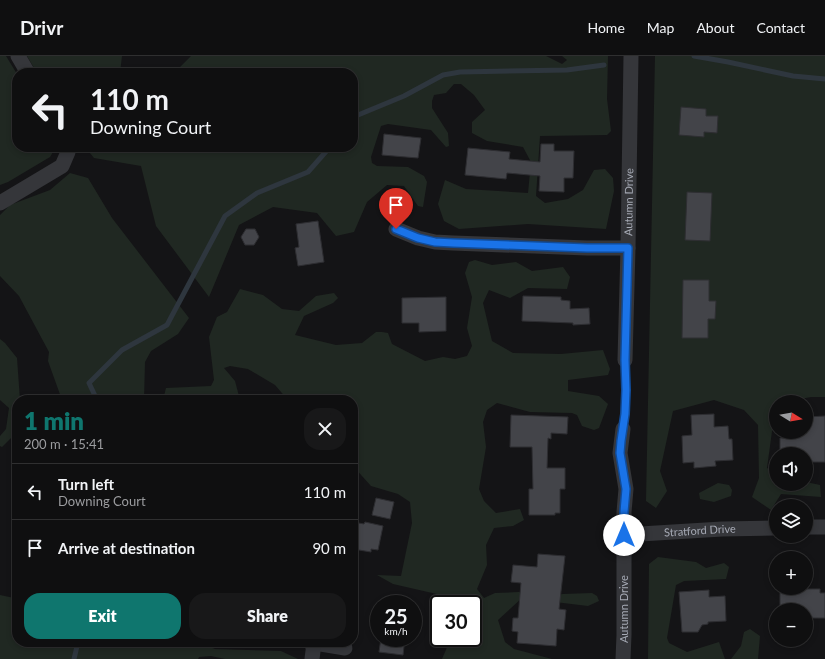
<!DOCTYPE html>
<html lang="en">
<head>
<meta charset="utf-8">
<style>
  :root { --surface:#0f0f10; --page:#181819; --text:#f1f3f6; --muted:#9b9c9f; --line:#2f2f30; --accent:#0f766e }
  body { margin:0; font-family:Lato,sans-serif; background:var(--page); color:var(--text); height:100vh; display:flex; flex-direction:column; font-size:15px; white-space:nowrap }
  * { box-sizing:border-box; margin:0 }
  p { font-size:13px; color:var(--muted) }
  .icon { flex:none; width:22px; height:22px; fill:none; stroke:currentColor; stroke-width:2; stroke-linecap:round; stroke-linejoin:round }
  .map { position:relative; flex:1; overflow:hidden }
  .panel { position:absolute; left:12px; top:339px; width:346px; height:252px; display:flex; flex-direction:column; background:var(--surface); border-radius:16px; box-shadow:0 2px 6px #0003,0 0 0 1px var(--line) }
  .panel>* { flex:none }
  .banner { position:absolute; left:12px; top:12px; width:346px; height:84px; border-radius:16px; box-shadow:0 2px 6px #0003,0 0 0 1px var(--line); background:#0f0f10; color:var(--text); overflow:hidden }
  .needle { width:26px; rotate:101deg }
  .tools { position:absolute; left:769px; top:339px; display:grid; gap:8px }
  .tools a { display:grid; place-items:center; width:44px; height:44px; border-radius:50%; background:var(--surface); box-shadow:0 2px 6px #0003,0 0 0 1px var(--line); font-size:20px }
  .speed { position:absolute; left:370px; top:539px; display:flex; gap:8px; font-size:20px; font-weight:700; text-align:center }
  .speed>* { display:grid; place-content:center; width:52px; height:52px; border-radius:50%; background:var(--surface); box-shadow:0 2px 6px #0003,0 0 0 1px var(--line); line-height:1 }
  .speed small { font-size:10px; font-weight:400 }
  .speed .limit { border:2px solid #111; border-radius:6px; background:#fff; color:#111 }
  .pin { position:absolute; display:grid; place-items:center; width:34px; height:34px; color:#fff; margin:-41px -17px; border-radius:50% 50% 50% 0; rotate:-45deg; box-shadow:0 0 4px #0007 }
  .pin .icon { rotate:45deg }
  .me { position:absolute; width:44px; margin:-22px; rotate:0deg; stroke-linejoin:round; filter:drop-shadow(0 0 3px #0008) }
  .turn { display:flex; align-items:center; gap:14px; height:84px; padding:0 12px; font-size:18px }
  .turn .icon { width:52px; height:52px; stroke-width:2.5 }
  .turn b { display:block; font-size:28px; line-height:34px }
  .round { display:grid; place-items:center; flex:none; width:42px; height:42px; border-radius:16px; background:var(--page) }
  .head { display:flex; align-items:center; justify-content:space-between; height:68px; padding:0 12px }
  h1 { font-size:24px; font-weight:800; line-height:30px; color:var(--accent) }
  .action { display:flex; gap:8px; margin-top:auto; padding:8px 12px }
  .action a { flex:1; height:46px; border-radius:16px; background:var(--accent); color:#fff; font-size:16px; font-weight:800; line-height:46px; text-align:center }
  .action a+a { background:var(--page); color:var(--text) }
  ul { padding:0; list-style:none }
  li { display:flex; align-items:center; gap:12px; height:56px; padding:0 12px; border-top:1px solid var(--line) }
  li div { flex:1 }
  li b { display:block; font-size:15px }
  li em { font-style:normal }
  header { display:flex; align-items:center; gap:24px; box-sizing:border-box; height:56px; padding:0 20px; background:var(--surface); border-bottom:1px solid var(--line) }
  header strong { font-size:19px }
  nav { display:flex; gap:22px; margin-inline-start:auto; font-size:14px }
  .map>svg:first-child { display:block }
</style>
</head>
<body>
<header>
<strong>Drivr</strong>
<nav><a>Home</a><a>Map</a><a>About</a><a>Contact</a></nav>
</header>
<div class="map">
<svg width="825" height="603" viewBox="0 0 825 603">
  <rect width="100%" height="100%" fill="#141416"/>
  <path fill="#202822" d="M 0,0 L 6,0 L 17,18 L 17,91 L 52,91 L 53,96 L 50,101 L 8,126 L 0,129 Z
    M 27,0 L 122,0 L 120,17 L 37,17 Z
    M 191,0 L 546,0 L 562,8 L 567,4 L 562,0 L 608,0 L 607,43 L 611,75 L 607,79 L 540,80 L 536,140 L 545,147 L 568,143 L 583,134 L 594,114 L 605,113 L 613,122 L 614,135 L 606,173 L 528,168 L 459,173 L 444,165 L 438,148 L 445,124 L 466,133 L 528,137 L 531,106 L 523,91 L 487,85 L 472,77 L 472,66 L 485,54 L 474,39 L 461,28 L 454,28 L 446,37 L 434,39 L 432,45 L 432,52 L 448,77 L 449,90 L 446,91 L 431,74 L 388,68 L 381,70 L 371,101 L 372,107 L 377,110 L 408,111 L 424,120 L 427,126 L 423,151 L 418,150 L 404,130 L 387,129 L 367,146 L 354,176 L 336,180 L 317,157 L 273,151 L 239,169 L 209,241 L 156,170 L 141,110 L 94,102 L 85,91 L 353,91 L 353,17 L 149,17 L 156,12 L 180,11 Z
    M 655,0 L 825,0 L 825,341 L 811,341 L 785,346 L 776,346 L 767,412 L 776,417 L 776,428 L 806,428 L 806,426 L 820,429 L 821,441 L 781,438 L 771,454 L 752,441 L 759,422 L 758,369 L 744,354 L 714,344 L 673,355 L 660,415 L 667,435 L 656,452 L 646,445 Z
    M 70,117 L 88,122 L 112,162 L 189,262 L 178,278 L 151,295 L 145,306 L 144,344 L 62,344 L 48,305 L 49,296 L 19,240 L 0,220 L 0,159 L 10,149 L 50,134 Z
    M 475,204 L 492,209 L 516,206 L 532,215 L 563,211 L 570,221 L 567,233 L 528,232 L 510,242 L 489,234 L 483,247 L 492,285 L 513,297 L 561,298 L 603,294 L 610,313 L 608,319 L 568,324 L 568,335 L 599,340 L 608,348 L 599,372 L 594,374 L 582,370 L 577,359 L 572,357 L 530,356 L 497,347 L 487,354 L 483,366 L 486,391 L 479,433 L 484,445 L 496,457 L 520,453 L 524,464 L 513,470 L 494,472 L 486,489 L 487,509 L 477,533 L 484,542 L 495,537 L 519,536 L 534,542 L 563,538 L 592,537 L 597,540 L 599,545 L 588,550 L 522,542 L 498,564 L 505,586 L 514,593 L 552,603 L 442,603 L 451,582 L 473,582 L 473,548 L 445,548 L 441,539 L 393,528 L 377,519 L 401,520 L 412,467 L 410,446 L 398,438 L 371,430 L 353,410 L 353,344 L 288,344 L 275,329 L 248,313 L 230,310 L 224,312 L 235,325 L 240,344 L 163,344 L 166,332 L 211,330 L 214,324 L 209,281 L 217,261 L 227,256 L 240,233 L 263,239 L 282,253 L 299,255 L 316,240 L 334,237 L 338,242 L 333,247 L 304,260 L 295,279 L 336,289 L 362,287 L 376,276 L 382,276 L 388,277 L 392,288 L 425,305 L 443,301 L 455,303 L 467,300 L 472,290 L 467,272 L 472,241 L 465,217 L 469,206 Z
    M 0,283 L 5,287 L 17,302 L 20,344 L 17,344 L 17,361 L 11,382 L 2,391 L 0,390 L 0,380 L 6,373 L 9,352 L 0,344 Z
    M 718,427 L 729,429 L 732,434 L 731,440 L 714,446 L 700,443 L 699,437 Z
    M 658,501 L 696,506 L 706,512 L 724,507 L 729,511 L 726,523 L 684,525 L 676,529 L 667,582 L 669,587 L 687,596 L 719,586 L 725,603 L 648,603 L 649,508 Z
    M 0,539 L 14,542 L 17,541 L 17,586 L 202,586 L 203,588 L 215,593 L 281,595 L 298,603 L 225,603 L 211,600 L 199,601 L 198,603 L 0,603 Z
    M 750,573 L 760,580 L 758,603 L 731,603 L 741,590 L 744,576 Z"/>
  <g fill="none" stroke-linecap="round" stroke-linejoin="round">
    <path stroke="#2e363e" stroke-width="5" d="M 694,0 L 728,6 L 793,20 L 825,23
      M 353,65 L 358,59 L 404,40 L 443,19 L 460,16 L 567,14 L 604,9
      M 97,344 L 89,327 L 122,294 L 167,269 L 225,160 L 257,137 L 308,116 L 330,91
      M 74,603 L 78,586"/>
  </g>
  <path fill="#434449" stroke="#2e2e32" d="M 681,51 L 706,53 L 706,60 L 718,60 L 717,77 L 704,76 L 704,81 L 679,79 Z
    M 384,78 L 421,82 L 418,102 L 382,99 Z
    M 541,88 L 554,88 L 554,95 L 574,95 L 573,122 L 564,122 L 564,136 L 539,135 L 540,120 L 507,117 L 506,123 L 465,119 L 468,92 L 510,96 L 509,103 L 540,106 Z
    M 687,136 L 712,137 L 710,185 L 685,184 Z
    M 318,165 L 324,206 L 298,210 L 295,192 L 299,191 L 296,168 Z
    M 246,173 L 255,173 L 259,181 L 254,189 L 245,189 L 241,181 Z
    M 683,224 L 709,224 L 709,245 L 716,245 L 715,263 L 708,263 L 708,282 L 682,282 Z
    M 523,240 L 561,241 L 561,244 L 570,245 L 570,253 L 589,252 L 590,268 L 573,269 L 573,267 L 522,265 Z
    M 446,241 L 446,275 L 419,276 L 419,267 L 402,267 L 402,242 Z
    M 714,358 L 714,371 L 728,370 L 729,383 L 732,383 L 733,404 L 715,405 L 716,410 L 694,412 L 694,406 L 683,407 L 682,380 L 692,379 L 691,359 Z
    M 511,359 L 568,361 L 567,378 L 551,377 L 551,383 L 548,382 L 547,412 L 565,412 L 565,433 L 560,433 L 560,457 L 555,457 L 555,459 L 529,459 L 529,433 L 533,433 L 532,391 L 510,391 Z
    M 825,360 L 825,406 L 806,406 L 806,398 L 780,398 L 780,382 L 788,382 L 788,376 L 806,376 L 806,361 Z
    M 376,442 L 394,446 L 390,463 L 372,459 Z
    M 353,466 L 364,468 L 365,466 L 383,470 L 378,494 L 371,493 L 371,496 L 353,493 Z
    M 538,498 L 565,500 L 559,553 L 566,554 L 564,574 L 557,573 L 556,590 L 517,587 L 518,576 L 512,575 L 513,562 L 518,562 L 521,527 L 511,526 L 513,509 L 537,511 Z
    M 780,532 L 800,532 L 800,533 L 820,533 L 820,537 L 825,537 L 825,562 L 806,562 L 806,554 L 780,554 Z
    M 709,534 L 709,541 L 725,540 L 726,565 L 708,566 L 708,568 L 702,569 L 698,576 L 682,576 L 679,536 Z
    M 381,582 L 405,582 L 403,599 L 379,596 Z"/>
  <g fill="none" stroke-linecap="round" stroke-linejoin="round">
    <path stroke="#35363a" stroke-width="7" d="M 623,373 C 627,350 626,327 625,304"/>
    <g stroke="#35363a" stroke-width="15">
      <path d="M 18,0 L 28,17"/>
      <path d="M 0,147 L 62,110 L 68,96 L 68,91"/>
      <path d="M 396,173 L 418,182 L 435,186 L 453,187 L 587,192 L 628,192"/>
      <path id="s1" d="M 625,304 L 628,192 L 631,0"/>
      <path d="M 806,471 L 825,471"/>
      <path id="s2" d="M 624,479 L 722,473 L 776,472"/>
      <path d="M 309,586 L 345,592"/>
      <path d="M 312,603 L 314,587"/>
      <path id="s3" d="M 623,603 L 624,579 L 624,456 L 626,433 L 620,397 L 623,373"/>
    </g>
  </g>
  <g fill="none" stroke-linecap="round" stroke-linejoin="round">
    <defs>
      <path id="route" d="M 396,173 L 418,182 L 435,186 L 453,187 L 587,192 L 628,192 L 625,304 L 626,334 L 625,358 L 621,385 L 620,397 L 626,433 L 624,456 L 624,479"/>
    </defs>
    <use href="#route" stroke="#114b97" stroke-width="10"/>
    <use href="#route" stroke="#1a73e8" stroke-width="7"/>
  </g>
  <g text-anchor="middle" stroke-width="3" stroke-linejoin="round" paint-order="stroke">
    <g font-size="11" fill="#a6aab5" stroke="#0f0f11">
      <text dy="4" stroke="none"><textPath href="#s1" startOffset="158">Autumn Drive</textPath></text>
      <text dy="4" stroke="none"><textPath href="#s2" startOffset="76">Stratford Drive</textPath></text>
      <text dy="4" stroke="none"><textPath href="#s3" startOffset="50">Autumn Drive</textPath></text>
    </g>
  </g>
</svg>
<div class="tools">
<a><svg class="needle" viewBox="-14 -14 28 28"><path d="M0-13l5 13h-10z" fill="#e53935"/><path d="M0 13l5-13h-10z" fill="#9b9c9f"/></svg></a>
<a><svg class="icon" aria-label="sound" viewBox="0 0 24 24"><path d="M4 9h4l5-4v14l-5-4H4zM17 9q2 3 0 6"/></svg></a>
<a><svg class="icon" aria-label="layers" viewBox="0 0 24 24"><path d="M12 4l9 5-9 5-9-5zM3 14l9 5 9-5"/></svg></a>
<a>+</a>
<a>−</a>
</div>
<div class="speed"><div>25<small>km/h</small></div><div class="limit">30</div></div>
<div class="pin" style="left:396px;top:173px;background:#d93025"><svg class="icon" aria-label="arrive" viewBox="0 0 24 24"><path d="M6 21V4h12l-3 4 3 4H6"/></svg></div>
<svg class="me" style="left:624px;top:479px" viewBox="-20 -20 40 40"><circle r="19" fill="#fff"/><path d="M0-13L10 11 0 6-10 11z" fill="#1a73e8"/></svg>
<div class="banner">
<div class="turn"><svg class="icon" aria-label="left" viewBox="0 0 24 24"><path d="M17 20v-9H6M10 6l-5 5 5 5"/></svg><div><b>110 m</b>Downing Court</div></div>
</div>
<section class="panel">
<div class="head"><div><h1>1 min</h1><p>200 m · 15:41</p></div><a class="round"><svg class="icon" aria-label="close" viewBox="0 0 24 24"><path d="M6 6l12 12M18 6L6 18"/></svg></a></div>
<ul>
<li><svg class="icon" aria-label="left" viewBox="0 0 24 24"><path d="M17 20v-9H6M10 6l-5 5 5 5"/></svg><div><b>Turn left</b><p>Downing Court</p></div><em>110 m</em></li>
<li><svg class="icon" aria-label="arrive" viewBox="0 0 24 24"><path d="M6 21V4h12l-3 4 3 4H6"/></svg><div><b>Arrive at destination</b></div><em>90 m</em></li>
</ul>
<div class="action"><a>Exit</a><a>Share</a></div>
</section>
</div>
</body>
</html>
